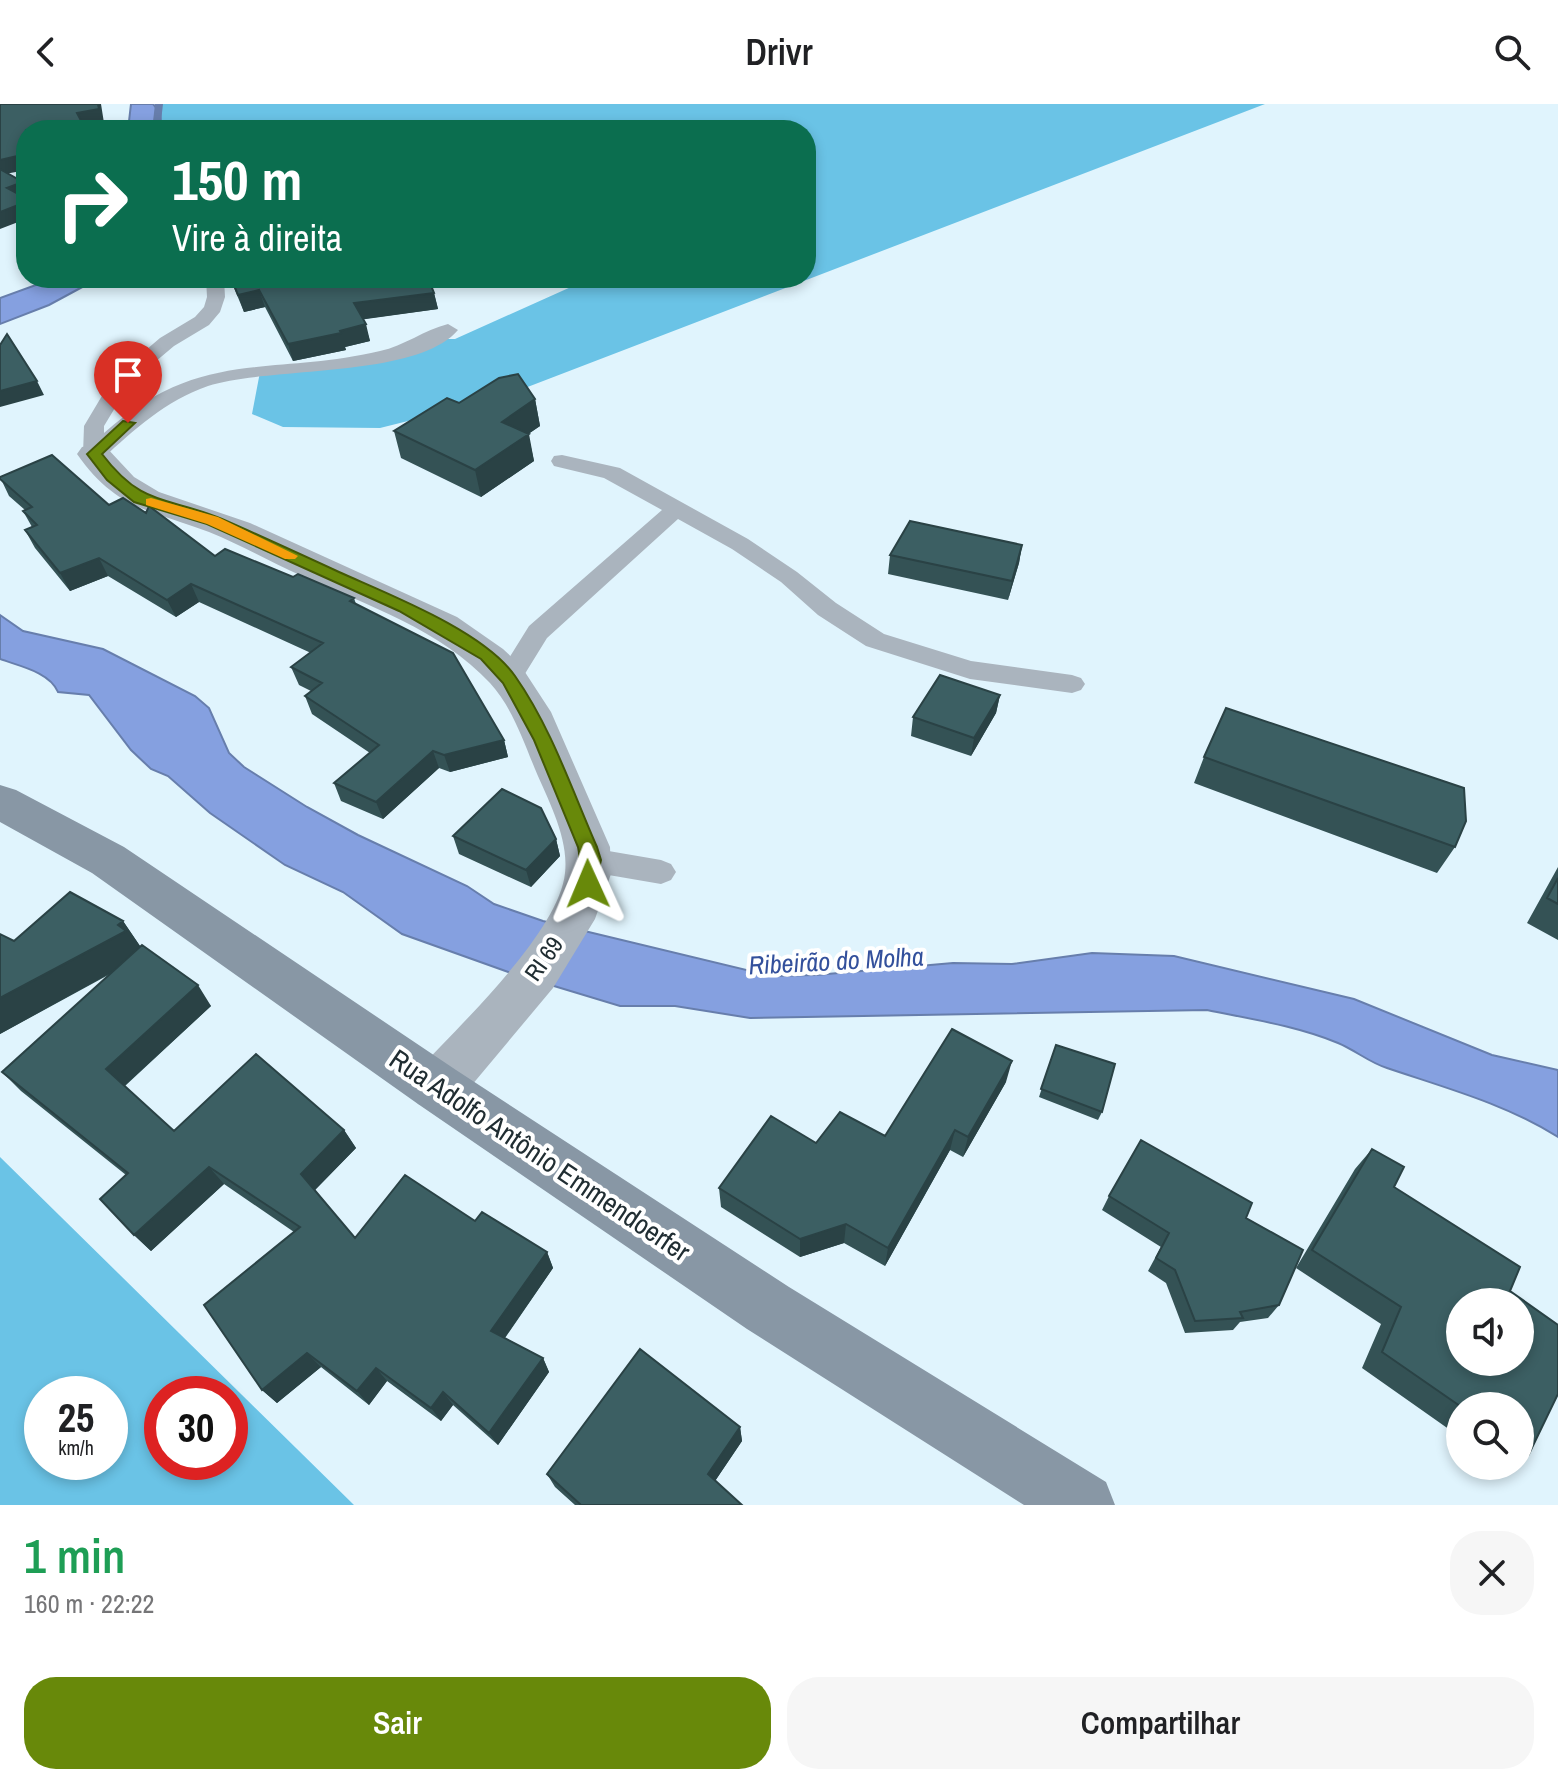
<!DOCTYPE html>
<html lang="pt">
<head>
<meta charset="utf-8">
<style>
  :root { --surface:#fff; --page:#f6f6f6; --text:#202124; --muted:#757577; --accent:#68890a }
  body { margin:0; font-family:"Archivo Narrow",sans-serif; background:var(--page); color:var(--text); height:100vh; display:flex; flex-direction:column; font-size:30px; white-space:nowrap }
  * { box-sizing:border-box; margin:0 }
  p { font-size:26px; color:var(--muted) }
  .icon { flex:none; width:44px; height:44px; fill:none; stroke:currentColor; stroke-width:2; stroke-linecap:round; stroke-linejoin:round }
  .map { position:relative; height:1401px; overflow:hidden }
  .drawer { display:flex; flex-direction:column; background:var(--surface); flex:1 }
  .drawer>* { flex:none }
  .guide { position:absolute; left:16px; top:16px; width:800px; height:168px; border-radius:32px; box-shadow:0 4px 12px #0003; background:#0b6e4f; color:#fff; overflow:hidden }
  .tools { position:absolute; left:1446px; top:1184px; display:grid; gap:16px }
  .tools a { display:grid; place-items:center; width:88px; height:88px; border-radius:50%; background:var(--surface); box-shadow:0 4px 12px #0003; font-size:40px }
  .speed { position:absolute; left:24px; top:1272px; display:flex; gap:16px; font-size:40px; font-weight:700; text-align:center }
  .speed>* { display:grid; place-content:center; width:104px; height:104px; border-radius:50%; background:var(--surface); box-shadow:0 4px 12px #0003; line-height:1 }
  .speed small { font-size:20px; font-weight:400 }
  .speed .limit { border:12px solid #d22; background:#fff; color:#111 }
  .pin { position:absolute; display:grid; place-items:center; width:68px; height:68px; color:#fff; margin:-82px -34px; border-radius:50% 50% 50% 0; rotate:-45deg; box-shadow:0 0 8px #0007 }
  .pin .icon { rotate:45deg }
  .me { position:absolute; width:88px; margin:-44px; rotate:359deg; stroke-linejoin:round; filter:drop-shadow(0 0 6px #0008) }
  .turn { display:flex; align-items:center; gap:28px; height:168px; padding:0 24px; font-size:36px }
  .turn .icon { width:104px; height:104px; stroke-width:2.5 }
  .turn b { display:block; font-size:56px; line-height:68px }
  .round { display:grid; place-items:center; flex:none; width:84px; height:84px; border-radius:32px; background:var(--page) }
  .headline { display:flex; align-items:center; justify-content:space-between; height:136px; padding:0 24px }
  h1 { font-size:48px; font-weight:600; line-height:60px; color:#1e9e55 }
  .cta { display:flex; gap:16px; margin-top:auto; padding:16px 24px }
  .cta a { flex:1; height:92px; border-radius:32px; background:var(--accent); color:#fff; font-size:32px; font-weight:600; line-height:92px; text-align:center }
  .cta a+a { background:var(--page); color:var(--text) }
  header { display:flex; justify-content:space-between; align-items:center; height:104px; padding:0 24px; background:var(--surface); font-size:36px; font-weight:600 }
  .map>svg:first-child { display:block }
</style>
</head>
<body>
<header><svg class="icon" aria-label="back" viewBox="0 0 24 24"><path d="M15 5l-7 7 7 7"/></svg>Drivr<svg class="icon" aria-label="search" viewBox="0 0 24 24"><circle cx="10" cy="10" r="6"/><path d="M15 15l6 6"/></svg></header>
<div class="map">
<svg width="1558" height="1401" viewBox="0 0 1558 1401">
  <rect width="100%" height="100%" fill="#e0f4fd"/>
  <path fill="#6ac3e6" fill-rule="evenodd" d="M 159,0 L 1265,0 L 496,295 L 380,324 L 283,323 L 252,310 L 260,268 L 328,260 L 436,235 L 455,235 L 582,178 L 574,174 L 806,174 L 806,26 L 156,26 Z
    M 0,1053 L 354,1401 L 0,1401 ZM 42,1290 L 110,1290 L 110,1358 L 42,1358 ZM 162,1290 L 230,1290 L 230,1358 L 162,1358 Z"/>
  <path fill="#85a0e0" stroke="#677eac" stroke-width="2" d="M 131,0 L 153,0 L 160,8 L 161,19 L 155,26 L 128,26 Z
    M 55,174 L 99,174 L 49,201 L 0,220 L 0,194 Z
    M 0,511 L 23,527 L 103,545 L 195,592 L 209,604 L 229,649 L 244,663 L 307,703 L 358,731 L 467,782 L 494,800 L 543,817 L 771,872 L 816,871 L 953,859 L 1012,860 L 1092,849 L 1174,852 L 1354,895 L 1492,951 L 1558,966 L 1558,1033 C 1506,1000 1446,984 1387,964 C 1370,959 1355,946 1338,939 C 1297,922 1251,915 1207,906 L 750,914 L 675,902 L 620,902 L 511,869 L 402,830 L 343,788 L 285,761 L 210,709 L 168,672 L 151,665 L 131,646 L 89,591 L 58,588 C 50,568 19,562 0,555 Z"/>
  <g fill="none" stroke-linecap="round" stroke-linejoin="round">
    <path fill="#677eac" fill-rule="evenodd" d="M 155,0 L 163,0 L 160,26 L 152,26 Z"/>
    <path fill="#aab4be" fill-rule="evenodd" d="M 206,174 L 224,174 L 225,193 L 220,208 L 209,221 L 174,242 L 130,279 L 104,322 L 104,329 C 201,243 268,273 380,247 C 404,242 424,226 448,220 L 458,226 C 416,275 269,262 208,282 C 165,297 135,325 102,355 L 86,355 L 83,350 L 84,322 L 112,275 L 160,234 L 195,213 L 204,203 L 207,193 Z
      M 562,351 L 620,364 L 748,435 L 797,468 L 836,499 L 884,530 L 971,557 L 1072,571 L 1081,574 L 1085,580 L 1081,586 L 1072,589 L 970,575 L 866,542 L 818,511 L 781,478 L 732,445 L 678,415 L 547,534 L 518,581 L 509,584 L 500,581 L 496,575 L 529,522 L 662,406 L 604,374 L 554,362 L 551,357 L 554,352 Z
      M 591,744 L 661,756 L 671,760 L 676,768 L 671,776 L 661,780 L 591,768 L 581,764 L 576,756 L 581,748 Z"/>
    <path fill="#aab4be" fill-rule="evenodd" d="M 94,340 L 106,343 L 134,373 L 159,388 L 250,419 L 457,513 L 503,545 L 521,562 L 551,608 L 610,743 L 611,770 L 595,815 L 553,884 L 456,1000 L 437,1007 L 418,1000 L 411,983 L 418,966 C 459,922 559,828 565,769 C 569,734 548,696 535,665 C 523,636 512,603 490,579 C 441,526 367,501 302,472 C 271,458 241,441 209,428 C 151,406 116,406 77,350 L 82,343 Z"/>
    <path fill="#8897a5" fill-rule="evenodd" d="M 0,681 L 16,686 L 124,743 L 456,966 L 789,1183 L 1106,1378 L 1115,1401 L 1024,1401 L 747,1225 L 418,1000 L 92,769 L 0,718 Z"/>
  </g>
  <path fill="#345255" d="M 230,174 L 428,174 L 434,189 L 438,205 L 363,215 L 370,237 L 345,243 L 346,246 L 293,257 L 265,203 L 244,208 Z
    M 535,295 L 540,322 L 528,330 L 534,357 L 481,393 L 401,354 L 394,327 L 459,299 Z
    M 0,373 L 109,401 L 146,409 L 215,452 L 293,473 L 354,494 L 356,500 L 504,636 L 508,653 L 450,668 L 439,664 L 383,715 L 341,697 L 334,679 L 370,649 L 312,610 L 305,592 L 311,587 L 299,581 L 291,563 L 311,549 L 199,498 L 176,513 L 108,472 L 70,487 L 35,444 L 25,426 L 32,423 L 23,407 L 25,406 L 9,392 Z
    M 1022,441 L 1019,459 L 1008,496 L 888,470 L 890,451 Z
    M 1000,591 L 996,609 L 971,652 L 911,632 L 913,613 Z
    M 1204,653 L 1455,743 L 1437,769 L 1194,679 Z
    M 453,732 L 556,735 L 560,752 L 531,783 L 459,750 Z
    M 1558,763 L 1558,836 L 1527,819 Z
    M 123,817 L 140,842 L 211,902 L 125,982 L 174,1027 L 344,1026 L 356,1044 L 315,1086 L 355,1134 L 475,1117 L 547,1148 L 553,1164 L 505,1234 L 543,1254 L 549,1268 L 498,1341 L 453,1301 L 441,1317 L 387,1277 L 369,1301 L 321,1263 L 277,1299 L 262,1286 L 294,1128 L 224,1080 L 151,1147 L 134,1131 L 126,1071 L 21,987 L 2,968 L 112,869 L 0,930 L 0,830 L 14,837 Z
    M 1056,941 L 1102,1008 L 1098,1016 L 1039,993 Z
    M 1006,978 L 963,1053 L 950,1046 L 885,1162 L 844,1139 L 800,1153 L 721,1103 L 719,1084 L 816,1039 L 885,1032 Z
    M 1372,1045 L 1394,1083 L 1510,1187 L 1529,1350 L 1520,1354 L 1520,1302 L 1460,1302 L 1460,1333 L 1362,1264 L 1381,1220 L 1296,1164 L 1355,1065 Z
    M 1109,1092 L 1246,1114 L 1279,1201 L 1268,1214 L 1240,1218 L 1233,1226 L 1185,1229 L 1166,1179 L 1148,1167 L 1161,1143 L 1102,1106 Z
    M 740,1323 L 742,1337 L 715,1377 L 742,1401 L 575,1401 L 555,1383 L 547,1370 Z"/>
  <path fill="#2a4245" d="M 98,0 L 101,0 L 104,19 L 82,23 L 77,9 Z
    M 26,50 L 26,66 L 0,71 L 0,56 Z
    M 23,78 L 26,84 L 26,93 L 14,98 L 7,84 Z
    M 26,98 L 26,115 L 0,125 L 0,108 Z
    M 259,186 L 265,203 L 244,208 L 238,191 Z
    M 434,189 L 438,205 L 359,216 L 354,199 Z
    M 366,220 L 370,237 L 345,243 L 346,246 L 293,257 L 288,240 Z
    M 37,277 L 44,291 L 0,303 L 0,287 Z
    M 535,295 L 540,322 L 508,344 L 529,330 L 534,357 L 481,393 L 475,366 L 502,318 Z
    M 1022,441 L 1019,459 L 1008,496 L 1012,477 Z
    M 99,454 L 108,472 L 70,487 L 60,469 Z
    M 191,480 L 199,498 L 176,513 L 167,496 Z
    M 1000,591 L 996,609 L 971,652 L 974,634 Z
    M 504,636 L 508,653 L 450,668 L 444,651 Z
    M 433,647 L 439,664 L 383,715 L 376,698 Z
    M 556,735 L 560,752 L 531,783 L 526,766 Z
    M 123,817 L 140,842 L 143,851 L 0,930 L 0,894 L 118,821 Z
    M 198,881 L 211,902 L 122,984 L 106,965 Z
    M 1012,957 L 1006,978 L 963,1053 L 968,1033 Z
    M 344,1026 L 356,1044 L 314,1087 L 301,1070 Z
    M 955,1026 L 950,1046 L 885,1162 L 888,1144 Z
    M 209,1063 L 224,1080 L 151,1147 L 134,1131 Z
    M 846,1120 L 844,1139 L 800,1153 L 800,1135 Z
    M 547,1148 L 553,1164 L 499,1242 L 491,1227 Z
    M 307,1249 L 321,1263 L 277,1299 L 262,1286 Z
    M 543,1254 L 549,1268 L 498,1341 L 489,1329 Z
    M 376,1264 L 387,1277 L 369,1301 L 357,1287 Z
    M 443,1288 L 453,1301 L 441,1317 L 431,1304 Z
    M 740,1323 L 742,1337 L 711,1383 L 708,1370 Z"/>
  <path fill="#3c5f63" stroke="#2a4245" stroke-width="2" fill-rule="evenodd" d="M 0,0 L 98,0 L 99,5 L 77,9 L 86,26 L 26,26 L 26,50 L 0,56 Z
    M 0,65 L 23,78 L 7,84 L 26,94 L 26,98 L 0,108 Z
    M 231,174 L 428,174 L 434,189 L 354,199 L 366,220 L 340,227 L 341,229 L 288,240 L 259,186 L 238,191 Z
    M 7,230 L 37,277 L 0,287 L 0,241 Z
    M 518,270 L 535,295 L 502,318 L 529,330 L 475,366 L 394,327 L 447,294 L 459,299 L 499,274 Z
    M 52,351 L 109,401 L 123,394 L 146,409 L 149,402 L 215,452 L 225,445 L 293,473 L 298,470 L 354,494 L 350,497 L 453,549 L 504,636 L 444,651 L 433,647 L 376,698 L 334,679 L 379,641 L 305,592 L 322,579 L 291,563 L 323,539 L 191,480 L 167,496 L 99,454 L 60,469 L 25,426 L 37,421 L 23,407 L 32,403 L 0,375 L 0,373 Z
    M 910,417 L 1022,441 L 1012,477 L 890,451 Z
    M 940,571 L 1000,591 L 974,634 L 913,613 Z
    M 1226,604 L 1464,684 L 1466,717 L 1455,743 L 1204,653 Z
    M 502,685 L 541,704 L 556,735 L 526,766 L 453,732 Z
    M 1558,774 L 1558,800 L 1547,794 Z
    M 70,788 L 123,817 L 118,821 L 126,827 L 0,894 L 0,830 L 14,837 Z
    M 142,841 L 198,881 L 106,965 L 174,1027 L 256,950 L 344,1026 L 301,1070 L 355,1134 L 405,1071 L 475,1117 L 482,1108 L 547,1148 L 491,1227 L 543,1254 L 489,1329 L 443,1288 L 431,1304 L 376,1264 L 357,1287 L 307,1249 L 262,1286 L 204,1201 L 300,1123 L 209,1063 L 134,1131 L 100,1095 L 128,1069 L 2,968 Z
    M 952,925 L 1012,957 L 968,1033 L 955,1026 L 888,1144 L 846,1120 L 800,1135 L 719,1084 L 771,1012 L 816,1039 L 840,1008 L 885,1032 Z
    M 1056,941 L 1115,960 L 1102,1008 L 1041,985 Z
    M 1141,1036 L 1252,1099 L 1246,1114 L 1303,1146 L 1279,1201 L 1240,1208 L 1243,1214 L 1195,1217 L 1175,1166 L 1156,1154 L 1169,1129 L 1109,1092 Z
    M 1372,1045 L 1404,1063 L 1394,1083 L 1520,1163 L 1510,1187 L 1558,1221 L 1558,1290 L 1529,1350 L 1520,1343 L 1520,1302 L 1460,1302 L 1382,1248 L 1401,1203 L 1312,1146 ZM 1460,1198 L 1520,1198 L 1520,1258 L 1460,1258 Z
    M 640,1245 L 740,1323 L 708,1370 L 742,1401 L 581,1401 L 547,1370 Z"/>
  <path fill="#68890a" stroke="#445906" stroke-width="2" d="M 123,317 L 135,319 L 102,350 C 143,404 167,392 222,415 C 261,432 300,450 339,468 C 390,491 484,527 515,572 C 551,623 572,686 597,743 L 601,756 L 594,785 L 581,785 C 575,773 582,757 578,743 L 534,636 L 503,579 L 481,555 L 399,507 L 207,420 L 134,398 L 107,376 L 87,350 Z"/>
  <path fill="#f59e0b" d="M 151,394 L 218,413 L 298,452 L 295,455 L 285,455 L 207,420 L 146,401 L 146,395 Z"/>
  <g text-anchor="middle" stroke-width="8" stroke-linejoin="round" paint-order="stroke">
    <g font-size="24" fill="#202d32" stroke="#fff">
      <text transform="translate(544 855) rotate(-55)" y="8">RI 69</text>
    </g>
    <g font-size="26" font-style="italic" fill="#33509c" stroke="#fff">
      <text transform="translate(836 857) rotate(-3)" y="9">Ribeirão do Molha</text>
    </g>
    <g font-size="28" fill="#202d32" stroke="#fff">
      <text transform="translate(540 1051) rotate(34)" y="10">Rua Adolfo Antônio Emmendoerfer</text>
    </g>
  </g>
</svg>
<div class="tools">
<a><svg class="icon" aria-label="sound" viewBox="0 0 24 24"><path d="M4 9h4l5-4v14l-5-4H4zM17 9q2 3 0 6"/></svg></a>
<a><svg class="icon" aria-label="search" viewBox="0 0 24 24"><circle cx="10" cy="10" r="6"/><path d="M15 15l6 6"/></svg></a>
</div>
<div class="speed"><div>25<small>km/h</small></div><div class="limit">30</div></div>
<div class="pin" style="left:128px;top:319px;background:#d93025"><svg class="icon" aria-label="arrive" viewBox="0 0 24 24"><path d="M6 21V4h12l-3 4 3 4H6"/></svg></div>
<svg class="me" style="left:588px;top:780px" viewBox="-20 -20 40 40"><path d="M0-17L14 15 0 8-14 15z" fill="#68890a" stroke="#fff" stroke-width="4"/></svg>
<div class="guide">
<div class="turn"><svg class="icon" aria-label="right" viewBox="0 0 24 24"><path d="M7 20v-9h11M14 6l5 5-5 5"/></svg><div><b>150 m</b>Vire à direita</div></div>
</div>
</div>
<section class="drawer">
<div class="headline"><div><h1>1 min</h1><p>160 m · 22:22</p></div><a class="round"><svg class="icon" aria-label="close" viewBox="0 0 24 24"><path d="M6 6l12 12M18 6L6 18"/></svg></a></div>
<div class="cta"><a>Sair</a><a>Compartilhar</a></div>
</section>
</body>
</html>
